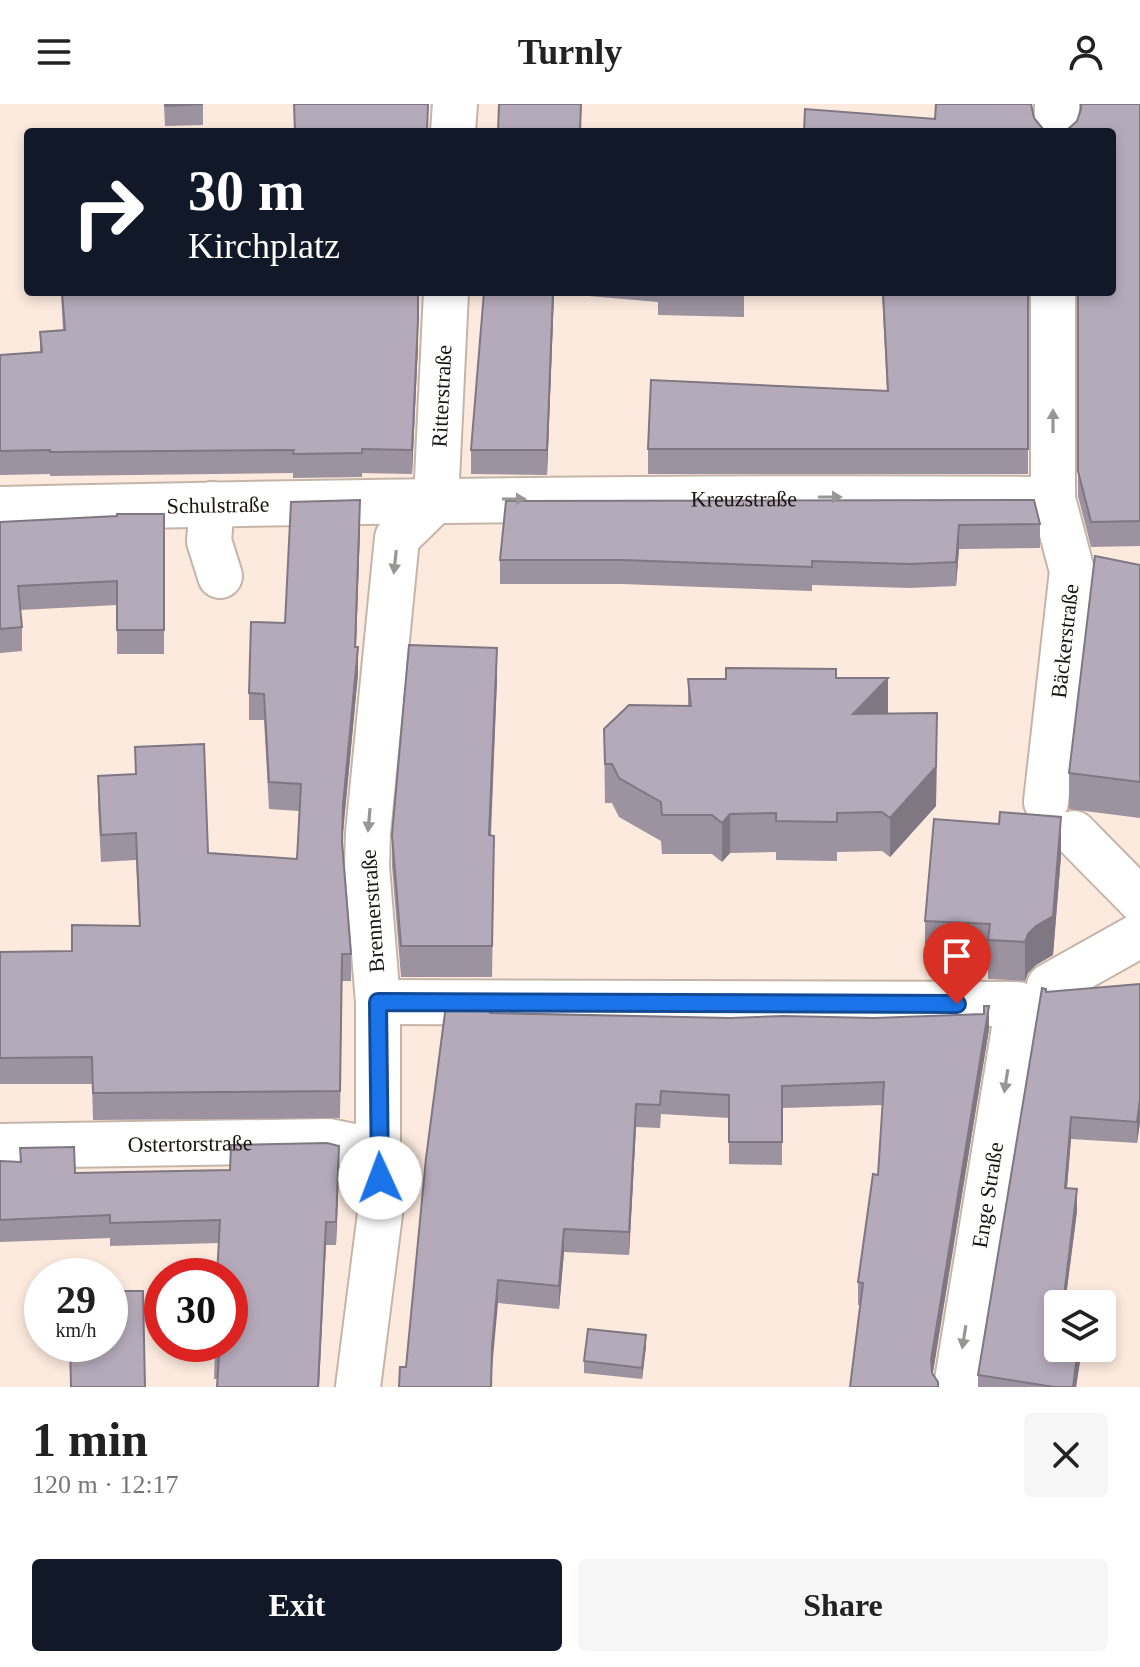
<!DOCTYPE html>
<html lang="en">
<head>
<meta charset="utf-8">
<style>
  :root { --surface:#fff; --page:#f6f6f6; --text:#222; --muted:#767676; --accent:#111827 }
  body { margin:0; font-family:"Times New Roman",serif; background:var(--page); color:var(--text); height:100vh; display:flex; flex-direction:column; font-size:30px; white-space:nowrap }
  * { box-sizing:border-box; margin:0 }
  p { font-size:26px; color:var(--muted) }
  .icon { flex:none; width:44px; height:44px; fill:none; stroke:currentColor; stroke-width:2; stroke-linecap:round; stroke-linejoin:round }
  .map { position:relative; height:1283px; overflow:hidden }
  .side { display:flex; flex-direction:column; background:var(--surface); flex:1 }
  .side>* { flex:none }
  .top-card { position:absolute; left:24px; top:24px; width:1092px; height:168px; border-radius:8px; box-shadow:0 4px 12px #0003; background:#111827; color:#fff; overflow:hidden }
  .fabs { position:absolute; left:1044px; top:1186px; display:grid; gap:16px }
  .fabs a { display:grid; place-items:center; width:72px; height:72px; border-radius:8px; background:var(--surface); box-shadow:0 4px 12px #0003; font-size:40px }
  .speed { position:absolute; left:24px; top:1154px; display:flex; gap:16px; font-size:40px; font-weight:700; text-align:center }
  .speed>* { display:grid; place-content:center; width:104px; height:104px; border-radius:50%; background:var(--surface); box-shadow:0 4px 12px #0003; line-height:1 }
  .speed small { font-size:20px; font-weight:400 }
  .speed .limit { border:12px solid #d22; background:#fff; color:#111 }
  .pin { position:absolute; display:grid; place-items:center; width:68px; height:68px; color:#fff; margin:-82px -34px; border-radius:50% 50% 50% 0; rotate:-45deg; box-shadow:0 0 8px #0007 }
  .pin .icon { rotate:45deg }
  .me { position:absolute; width:88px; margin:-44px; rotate:358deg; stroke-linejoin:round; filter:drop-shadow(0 0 6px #0008) }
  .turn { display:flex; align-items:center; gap:28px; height:168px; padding:0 32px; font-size:36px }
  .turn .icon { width:104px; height:104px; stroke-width:2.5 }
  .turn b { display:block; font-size:56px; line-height:68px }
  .round { display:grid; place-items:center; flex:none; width:84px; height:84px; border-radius:8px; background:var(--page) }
  .head { display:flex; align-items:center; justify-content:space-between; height:136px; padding:0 32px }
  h1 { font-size:48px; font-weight:700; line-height:60px }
  .cta { display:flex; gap:16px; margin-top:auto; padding:16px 32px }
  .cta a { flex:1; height:92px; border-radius:8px; background:var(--accent); color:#fff; font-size:32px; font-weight:700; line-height:92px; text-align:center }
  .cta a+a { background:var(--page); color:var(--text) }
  header { display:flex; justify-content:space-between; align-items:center; height:104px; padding:0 32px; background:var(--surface); font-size:36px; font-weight:700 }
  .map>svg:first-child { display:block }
</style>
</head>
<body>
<header><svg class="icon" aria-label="menu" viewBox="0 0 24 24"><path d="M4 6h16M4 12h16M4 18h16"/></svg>Turnly<svg class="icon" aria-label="person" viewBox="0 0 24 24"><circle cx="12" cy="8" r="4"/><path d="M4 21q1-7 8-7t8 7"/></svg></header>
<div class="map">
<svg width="1140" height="1283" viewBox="0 0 1140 1283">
  <rect width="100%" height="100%" fill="#fceade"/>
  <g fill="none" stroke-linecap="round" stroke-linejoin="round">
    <defs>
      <g id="minor">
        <path d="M 453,28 L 455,0"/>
        <path d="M 1056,28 L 1057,0"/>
        <path id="s1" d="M 436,396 L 446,188"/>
        <path d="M 212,400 L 209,437 L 220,472"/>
        <path id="s2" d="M 0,405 C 351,397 702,392 1053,395"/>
        <path id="s3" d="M 1046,698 L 1072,467 L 1053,395 L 1053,188"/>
        <path d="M 1074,729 L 1140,796"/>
        <path d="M 1049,882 L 1140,831"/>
        <path d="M 378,898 L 1018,900 L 956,1283"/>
        <path id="s4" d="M 0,1042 L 329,1037 L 378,1047"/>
        <path d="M 358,1283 L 381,1102 L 378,1047 L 378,898 L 367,763 L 368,729 L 397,434 L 436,396"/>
      </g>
    </defs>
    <use href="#minor" stroke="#c5b5a9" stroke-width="48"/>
    <use href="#minor" stroke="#fff" stroke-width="44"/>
  </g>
  <path fill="#9c92a0" d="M 164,0 L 203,0 L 203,21 L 165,22 Z
    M 1140,0 L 1140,442 L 1091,443 L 1078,392 L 1078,188 L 1112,188 L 1067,26 Z
    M 61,188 L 418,188 L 418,240 L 412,370 L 362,369 L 362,373 L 293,374 L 293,369 L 50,372 L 50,370 L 0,371 L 0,251 L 40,248 L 40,228 L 63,227 Z
    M 484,188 L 744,188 L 744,213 L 658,211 L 658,198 L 554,189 L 547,371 L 471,370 L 471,346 Z
    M 882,188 L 1028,188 L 1028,370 L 648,370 L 648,345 L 887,287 Z
    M 506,397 L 1040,420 L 1040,444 L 959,445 L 956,482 L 910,484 L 812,481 L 812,487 L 622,480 L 500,480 L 500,456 Z
    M 164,410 L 164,550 L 117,550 L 117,501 L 20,506 L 22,523 L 22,547 L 0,549 L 0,418 Z
    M 360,423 L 356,543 L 358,570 L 343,728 L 343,745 L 351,850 L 351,877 L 342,877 L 340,1014 L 93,1016 L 92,980 L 0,980 L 0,848 L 72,847 L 72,821 L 139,822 L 136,756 L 101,758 L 98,698 L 98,672 L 135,670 L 135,643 L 208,749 L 297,755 L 299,707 L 269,705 L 264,616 L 249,616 L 249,589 L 285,519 Z
    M 1140,461 L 1140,714 L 1069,705 L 1069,669 Z
    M 836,574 L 888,610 L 937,648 L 936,702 L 890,753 L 882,747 L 837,748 L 837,757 L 776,756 L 776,748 L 730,749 L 722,758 L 712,750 L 662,750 L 661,737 L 619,713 L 612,699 L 605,699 L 604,625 L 688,602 L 688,575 Z
    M 497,575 L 491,732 L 494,763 L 492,873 L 401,873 L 392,762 L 392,731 Z
    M 1061,752 L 1053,851 L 1036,861 L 1028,869 L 1025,877 L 988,875 L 988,859 L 925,856 L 925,817 Z
    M 1140,880 L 1140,1018 L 1137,1039 L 1071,1035 L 1067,1084 L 1077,1107 L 1065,1200 L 1058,1200 L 1058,1244 L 1082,1244 L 1076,1283 L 978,1283 L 978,1271 L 1046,888 Z
    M 490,909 L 989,925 L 933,1269 L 938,1283 L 861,1201 L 858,1201 L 858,1178 L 878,1071 L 883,1001 L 782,1004 L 782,1061 L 729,1060 L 729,1014 L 661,1010 L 660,1024 L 636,1023 L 629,1151 L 564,1148 L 559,1205 L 498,1199 L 406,1263 Z
    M 0,1057 L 75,1069 L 339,1065 L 336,1141 L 326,1141 L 217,1275 L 214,1275 L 219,1139 L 110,1142 L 110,1134 L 0,1138 Z
    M 646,1242 L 642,1275 L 584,1269 L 584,1257 Z"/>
  <path fill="#7f7782" d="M 553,188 L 554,188 L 547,371 L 547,346 Z
    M 418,216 L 418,240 L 412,370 L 412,346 Z
    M 360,396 L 360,423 L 355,570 L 355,543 Z
    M 959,421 L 959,445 L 956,482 L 956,458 Z
    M 358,543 L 358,570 L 343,728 L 342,765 L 343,701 Z
    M 497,544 L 497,575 L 489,763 L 489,731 Z
    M 888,574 L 888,613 L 853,610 Z
    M 937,609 L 936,702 L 890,753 L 890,714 Z
    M 730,710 L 730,749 L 722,758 L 722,719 Z
    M 1061,713 L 1061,752 L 1053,851 L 1036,861 L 1028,869 L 1025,877 L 1025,838 Z
    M 989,902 L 989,925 L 931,1279 L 931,1256 Z
    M 1140,996 L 1140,1018 L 1137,1039 L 1137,1018 Z
    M 636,1000 L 636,1023 L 629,1151 L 629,1128 Z
    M 1071,1013 L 1071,1035 L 1065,1106 L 1065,1084 Z
    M 339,1042 L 339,1065 L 336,1141 L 336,1118 Z
    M 1077,1085 L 1077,1107 L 1065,1200 L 1063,1200 Z
    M 326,1118 L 326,1141 L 319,1283 L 318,1283 Z
    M 564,1125 L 564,1148 L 559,1205 L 559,1182 Z
    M 498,1176 L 498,1199 L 492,1265 L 492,1243 Z
    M 646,1231 L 646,1242 L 642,1275 L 642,1264 Z
    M 1078,1244 L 1082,1244 L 1076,1283 L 1073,1283 Z"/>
  <path fill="#b5aaba" stroke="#7f7782" stroke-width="2" d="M 165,0 L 203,0 L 165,2 Z
    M 294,0 L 428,0 L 427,28 L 295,28 Z
    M 499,0 L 581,0 L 580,28 L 498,28 Z
    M 936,0 L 1031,0 L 1034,14 L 1043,25 L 1054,28 L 804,28 L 805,5 L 935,15 Z
    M 1081,0 L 1140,0 L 1140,417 L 1091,418 L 1078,367 L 1078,188 L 1112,188 L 1112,28 L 1055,28 L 1067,26 L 1077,17 L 1081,5 Z
    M 62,188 L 418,188 L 418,216 L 412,346 L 362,345 L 362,349 L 293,350 L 294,346 L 50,348 L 50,346 L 0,347 L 0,251 L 42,248 L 40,228 L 65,226 Z
    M 484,188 L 553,188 L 547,346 L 471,346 Z
    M 883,188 L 1028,188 L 1028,345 L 648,345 L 651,276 L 888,287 Z
    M 360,396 L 355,543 L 358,543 L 343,701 L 342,738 L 351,850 L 342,850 L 340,987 L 93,989 L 92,953 L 0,954 L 0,848 L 72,847 L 72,821 L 140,822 L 136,729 L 101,731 L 98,672 L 136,670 L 135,643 L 204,640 L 208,749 L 297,755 L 301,680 L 269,678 L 264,590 L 249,589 L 251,518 L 285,519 L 291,398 Z
    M 1034,396 L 1040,420 L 959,421 L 956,458 L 910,460 L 812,457 L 812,463 L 622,456 L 500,456 L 506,397 Z
    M 117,410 L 164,410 L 164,526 L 117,526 L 117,477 L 18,482 L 22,523 L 0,525 L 0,418 L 117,412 Z
    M 1095,452 L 1140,461 L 1140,678 L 1069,669 Z
    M 409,541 L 497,544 L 489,731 L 494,732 L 492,842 L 401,842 L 392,731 Z
    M 726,564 L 836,565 L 836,574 L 888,574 L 853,610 L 937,609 L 936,663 L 890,714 L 882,708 L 837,709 L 837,718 L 776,717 L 776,709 L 730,710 L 722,719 L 712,711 L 662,711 L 661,698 L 619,674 L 612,660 L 605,660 L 604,625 L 629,601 L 691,602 L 688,575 L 726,575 Z
    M 1000,708 L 1061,713 L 1053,812 L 1036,822 L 1028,830 L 1025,838 L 988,836 L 990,820 L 925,817 L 934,715 L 999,720 Z
    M 1140,880 L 1140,996 L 1137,1018 L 1071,1013 L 1065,1084 L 1077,1085 L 1063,1200 L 1058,1200 L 1058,1244 L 1078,1244 L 1073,1283 L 1054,1283 L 978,1271 L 1042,884 L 1046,885 L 1046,888 Z
    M 446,901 L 490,901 L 490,909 L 730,914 L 783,912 L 874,914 L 984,910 L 984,902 L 989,902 L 931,1256 L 932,1269 L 938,1278 L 938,1283 L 850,1283 L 863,1179 L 858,1178 L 873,1070 L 878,1071 L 884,978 L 782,982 L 782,1038 L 729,1038 L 729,991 L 661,987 L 660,1001 L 636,1000 L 629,1128 L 564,1125 L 559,1182 L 498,1176 L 492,1243 L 491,1283 L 399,1283 L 400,1263 L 406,1263 L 426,1054 Z
    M 327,1039 L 339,1042 L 336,1118 L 326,1118 L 318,1283 L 217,1283 L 219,1252 L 214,1252 L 214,1240 L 230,1240 L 230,1172 L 217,1172 L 220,1116 L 110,1119 L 110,1111 L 0,1116 L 0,1057 L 21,1058 L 20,1044 L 74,1043 L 75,1069 L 230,1066 L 231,1041 Z
    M 110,1187 L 143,1187 L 145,1283 L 71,1283 L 70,1240 L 110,1240 Z
    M 588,1225 L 646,1231 L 642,1264 L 584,1257 Z"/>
  <defs><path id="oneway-solid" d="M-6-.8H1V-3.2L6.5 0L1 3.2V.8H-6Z" transform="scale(2)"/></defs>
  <g fill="#989694">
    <use href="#oneway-solid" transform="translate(1053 317) rotate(-90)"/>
    <use href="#oneway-solid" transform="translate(830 393)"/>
    <use href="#oneway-solid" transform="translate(514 395)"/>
    <use href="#oneway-solid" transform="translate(395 458) rotate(96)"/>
    <use href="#oneway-solid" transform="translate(369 716) rotate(95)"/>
    <use href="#oneway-solid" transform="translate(1006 977) rotate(99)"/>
    <use href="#oneway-solid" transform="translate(964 1233) rotate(99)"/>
  </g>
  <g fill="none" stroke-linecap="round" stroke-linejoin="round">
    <defs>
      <path id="route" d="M 380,1074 L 378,898 L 957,900"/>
    </defs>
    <use href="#route" stroke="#114b97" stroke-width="20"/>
    <use href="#route" stroke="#1a73e8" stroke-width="14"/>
  </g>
  <g text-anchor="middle" stroke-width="6" stroke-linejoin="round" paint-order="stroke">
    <g font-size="22" fill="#1b1511" stroke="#fff">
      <text dy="8" stroke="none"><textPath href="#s1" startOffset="104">Ritterstraße</textPath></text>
      <text dy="8" stroke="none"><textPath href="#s2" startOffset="744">Kreuzstraße</textPath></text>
      <text dy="8" stroke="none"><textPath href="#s2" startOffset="218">Schulstraße</textPath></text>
      <text dy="8" stroke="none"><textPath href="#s3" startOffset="162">Bäckerstraße</textPath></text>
      <text transform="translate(372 807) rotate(-94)" y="8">Brennerstraße</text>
      <text dy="8" stroke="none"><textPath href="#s4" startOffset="190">Ostertorstraße</textPath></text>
      <text transform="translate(987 1091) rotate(-81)" y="8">Enge Straße</text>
    </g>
  </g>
</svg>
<div class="fabs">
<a><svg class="icon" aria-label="layers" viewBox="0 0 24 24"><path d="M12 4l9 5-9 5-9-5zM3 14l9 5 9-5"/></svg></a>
</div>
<div class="speed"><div>29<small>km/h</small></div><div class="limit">30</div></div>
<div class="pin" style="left:957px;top:900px;background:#d93025"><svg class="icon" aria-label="arrive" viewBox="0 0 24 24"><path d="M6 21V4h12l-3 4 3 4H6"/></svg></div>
<svg class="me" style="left:380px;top:1074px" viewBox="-20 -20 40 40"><circle r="19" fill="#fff"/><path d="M0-13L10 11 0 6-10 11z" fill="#1a73e8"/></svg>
<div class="top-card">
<div class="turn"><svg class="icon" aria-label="right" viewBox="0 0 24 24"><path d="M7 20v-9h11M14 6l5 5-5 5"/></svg><div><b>30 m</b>Kirchplatz</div></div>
</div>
</div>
<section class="side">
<div class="head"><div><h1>1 min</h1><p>120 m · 12:17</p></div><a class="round"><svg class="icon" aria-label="close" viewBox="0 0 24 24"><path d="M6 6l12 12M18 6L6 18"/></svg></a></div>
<div class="cta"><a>Exit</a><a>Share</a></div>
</section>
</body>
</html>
